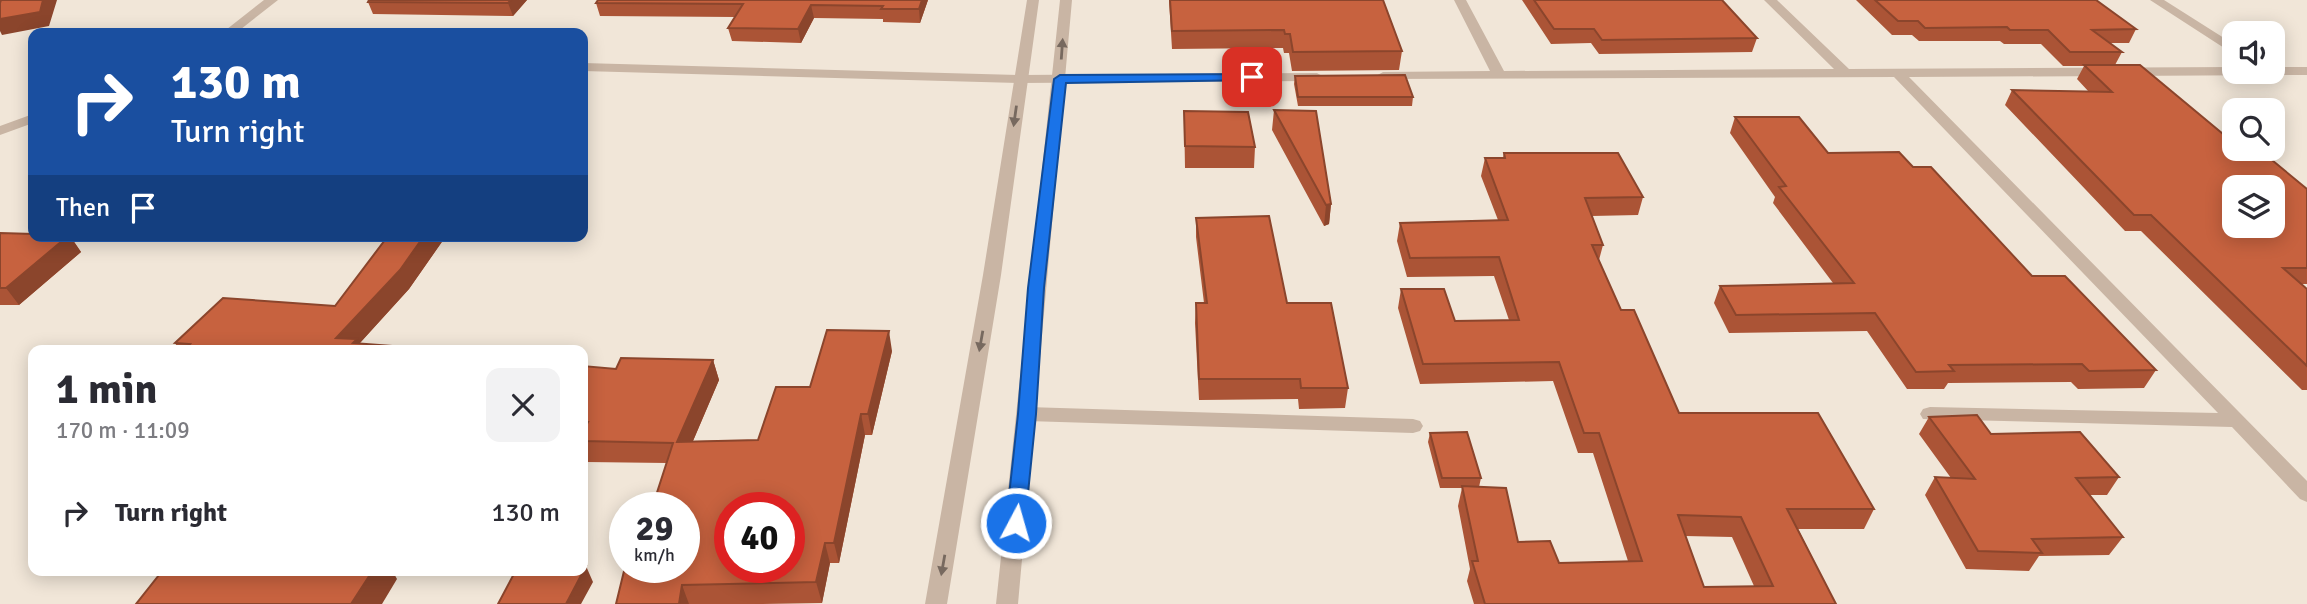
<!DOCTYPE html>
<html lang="en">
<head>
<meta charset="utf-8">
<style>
  :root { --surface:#fff; --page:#f2f2f3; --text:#2b2b33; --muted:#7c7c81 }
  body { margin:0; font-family:Signika,sans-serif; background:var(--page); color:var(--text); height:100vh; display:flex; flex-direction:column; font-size:26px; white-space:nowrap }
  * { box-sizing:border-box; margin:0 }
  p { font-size:23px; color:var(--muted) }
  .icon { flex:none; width:38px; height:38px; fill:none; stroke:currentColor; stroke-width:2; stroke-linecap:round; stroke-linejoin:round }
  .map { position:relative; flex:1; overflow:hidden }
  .sheet { position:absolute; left:28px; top:345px; width:560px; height:231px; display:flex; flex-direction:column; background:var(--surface); border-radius:14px; box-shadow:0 4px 18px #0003 }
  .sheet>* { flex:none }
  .top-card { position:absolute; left:28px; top:28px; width:560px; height:214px; border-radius:14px; box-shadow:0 4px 18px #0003; background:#1a4fa0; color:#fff; overflow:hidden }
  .controls { position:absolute; left:2222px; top:21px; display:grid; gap:14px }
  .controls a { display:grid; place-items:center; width:63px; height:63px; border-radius:14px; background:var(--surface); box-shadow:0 4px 18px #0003; font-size:35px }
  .speed { position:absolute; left:609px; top:492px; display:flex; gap:14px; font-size:35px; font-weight:700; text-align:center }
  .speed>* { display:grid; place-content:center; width:91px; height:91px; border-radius:50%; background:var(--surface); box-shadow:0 4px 18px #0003; line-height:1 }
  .speed small { font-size:18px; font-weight:400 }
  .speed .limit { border:10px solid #d22; background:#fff; color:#111 }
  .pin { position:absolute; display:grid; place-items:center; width:60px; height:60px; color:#fff; margin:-30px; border-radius:14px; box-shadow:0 4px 10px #0006 }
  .me { position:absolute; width:77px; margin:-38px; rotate:6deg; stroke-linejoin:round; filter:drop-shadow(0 0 5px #0008) }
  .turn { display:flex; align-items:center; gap:24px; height:147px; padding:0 28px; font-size:32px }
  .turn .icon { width:91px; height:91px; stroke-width:2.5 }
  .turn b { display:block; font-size:49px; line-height:60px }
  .then { display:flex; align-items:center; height:66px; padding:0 28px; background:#0003; gap:14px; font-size:26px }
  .round { display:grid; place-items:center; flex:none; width:74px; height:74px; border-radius:14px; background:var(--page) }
  .overview { display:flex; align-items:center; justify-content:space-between; height:119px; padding:0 28px }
  h1 { font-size:42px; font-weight:700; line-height:52px }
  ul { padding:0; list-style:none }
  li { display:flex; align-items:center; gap:21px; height:98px; padding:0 28px }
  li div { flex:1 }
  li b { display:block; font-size:26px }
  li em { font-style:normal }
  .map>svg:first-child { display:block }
</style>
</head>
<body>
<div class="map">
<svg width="2307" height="604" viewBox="0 0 2307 604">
  <rect width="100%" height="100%" fill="#f1e6d8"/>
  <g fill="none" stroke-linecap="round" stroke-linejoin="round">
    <path fill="#c9b5a4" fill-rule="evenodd" d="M 264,0 L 278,0 L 236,33 L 222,33 Z
      M 1454,0 L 1466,0 L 1504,71 L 1834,69 L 1764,0 L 1777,0 L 1849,69 L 2235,67 L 2235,72 L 2273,72 L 2273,67 L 2307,67 L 2307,75 L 1909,77 L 2307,481 L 2307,502 L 2300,499 L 2232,427 L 1923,419 L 1920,414 L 1923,409 L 1930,407 L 2218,413 L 1894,77 L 1378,79 L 1376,76 L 1383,72 L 1490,71 Z
      M 2150,0 L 2164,0 L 2235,45 L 2235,55 Z
      M 583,63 L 1020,75 L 1317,73 L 1324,77 L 1317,81 L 1020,83 L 583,71 Z
      M 33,114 L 33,123 L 0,135 L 0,126 Z
      M 1027,407 L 1413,419 L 1420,421 L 1423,426 L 1420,431 L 1413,433 L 1027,421 L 1020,419 L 1017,414 L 1020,409 Z"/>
    <path fill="#c9b5a4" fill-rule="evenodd" d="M 1027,0 L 1039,0 L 1001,275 L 947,604 L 925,604 L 983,275 Z
      M 1060,0 L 1072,0 L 1018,604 L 996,604 Z"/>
  </g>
  <path fill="#ab5436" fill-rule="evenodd" d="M 527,0 L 513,16 L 373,14 L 368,2 Z
    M 928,0 L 920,23 L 883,22 L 883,19 L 814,18 L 801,43 L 732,41 L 728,28 L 735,17 L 600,16 L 596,3 Z
    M 1169,0 L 1383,0 L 1402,51 L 1399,70 L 1292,71 L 1289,53 L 1284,53 L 1283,48 L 1172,49 Z
    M 1522,0 L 1722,0 L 1757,38 L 1752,52 L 1599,54 L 1591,43 L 1551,44 Z
    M 1856,0 L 2096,0 L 2136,29 L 2129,43 L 2110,43 L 2122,52 L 2115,65 L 2249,156 L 2307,189 L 2307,284 L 2301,284 L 2307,289 L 2307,390 L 2302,390 L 2141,231 L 2125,231 L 2005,105 L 2012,90 L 2089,92 L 2077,79 L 2084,66 L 2063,66 L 2041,44 L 2004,44 L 2000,41 L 1919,41 L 1912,35 L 1892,35 Z
    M 1295,76 L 1413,97 L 1412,106 L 1298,106 L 1294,84 Z
    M 1274,110 L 1331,204 L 1329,224 L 1324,226 L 1272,130 Z
    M 1184,111 L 1255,147 L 1254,168 L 1185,168 Z
    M 1735,117 L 1828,153 L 1913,167 L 2032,276 L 2156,370 L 2144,388 L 2078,389 L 2071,382 L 1948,383 L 1944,389 L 1907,389 L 1867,331 L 1729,333 L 1714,303 L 1720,286 L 1833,283 L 1773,203 L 1775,197 L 1730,133 Z
    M 1504,153 L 1643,197 L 1638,215 L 1592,216 L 1603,245 L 1599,260 L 1621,310 L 1679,413 L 1874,509 L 1864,529 L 1798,529 L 1836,604 L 1474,604 L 1467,581 L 1470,569 L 1458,506 L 1462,488 L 1440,488 L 1428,442 L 1430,433 L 1481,478 L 1479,487 L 1518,542 L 1559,563 L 1628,561 L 1593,453 L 1578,453 L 1553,381 L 1420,384 L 1398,308 L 1401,289 L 1455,321 L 1509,320 L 1494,276 L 1407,277 L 1397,241 L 1400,223 L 1498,220 L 1481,176 L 1485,158 L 1503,158 ZM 1685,536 L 1732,537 L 1754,586 L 1704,587 Z
    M 1196,218 L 1287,303 L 1348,388 L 1345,408 L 1299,409 L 1298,399 L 1199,400 L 1195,323 L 1196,303 L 1204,303 L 1196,237 Z
    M 0,233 L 33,236 L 70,236 L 81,252 L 19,305 L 0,305 Z
    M 388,236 L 446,236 L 409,289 L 359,344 L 407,347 L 409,350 L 179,350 L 175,343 L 335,306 Z
    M 892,351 L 872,435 L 865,435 L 839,563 L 830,563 L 822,603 L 763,604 L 616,604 L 684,567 L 667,463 L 586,462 L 583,454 L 583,366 L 616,369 L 713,360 L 719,380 L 693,441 L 758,440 L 810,387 Z
    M 1929,417 L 1991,434 L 2119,477 L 2107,495 L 2089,495 L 2123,537 L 2109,555 L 2039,556 L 2029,571 L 1966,569 L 1925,495 L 1935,477 L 1951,478 L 1919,434 Z"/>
  <path fill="#8b452c" d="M 43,0 L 57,0 L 49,26 L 2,35 L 0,31 L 0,19 Z
    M 511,0 L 527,0 L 513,16 L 508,3 Z
    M 922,0 L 928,0 L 920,23 L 919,9 Z
    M 811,5 L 814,18 L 801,43 L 798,29 Z
    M 1331,204 L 1329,224 L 1324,226 L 1326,205 Z
    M 68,236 L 70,236 L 81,252 L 19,305 L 6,288 Z
    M 424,236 L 446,236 L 409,289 L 359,344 L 363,350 L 336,338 Z
    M 889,331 L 892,351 L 872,435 L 868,414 Z
    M 713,360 L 719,380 L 684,462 L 677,442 Z
    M 861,414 L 865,435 L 839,563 L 834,543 Z
    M 825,543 L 830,563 L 822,603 L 816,582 Z
    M 586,566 L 593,582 L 581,604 L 566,604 Z
    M 373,570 L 392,570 L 397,579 L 382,604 L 351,604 Z
    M 682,585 L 689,604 L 679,604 Z"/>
  <path fill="#c7623f" stroke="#8b452c" stroke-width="2" fill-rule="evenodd" d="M 1,0 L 43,0 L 40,12 L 0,19 L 0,3 Z
    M 369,0 L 511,0 L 508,3 L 368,2 Z
    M 598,0 L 922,0 L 919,9 L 881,9 L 883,6 L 811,5 L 798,29 L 728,28 L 743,4 L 596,3 Z
    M 1170,0 L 1383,0 L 1402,51 L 1293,52 L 1290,34 L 1285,34 L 1284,30 L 1172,31 Z
    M 1534,0 L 1722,0 L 1757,38 L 1602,40 L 1594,29 L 1554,29 Z
    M 1875,0 L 2096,0 L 2136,29 L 2092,30 L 2122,52 L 2070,52 L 2048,30 L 2010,30 L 2007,27 L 1925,28 L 1918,21 L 1898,21 Z
    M 2084,65 L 2140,65 L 2235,144 L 2235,149 L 2240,149 L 2249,156 L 2267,156 L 2307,189 L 2307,268 L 2283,268 L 2307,289 L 2307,366 L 2151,215 L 2134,215 L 2012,90 L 2112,92 ZM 2235,187 L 2273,187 L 2273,226 L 2235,226 Z
    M 1405,75 L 1413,97 L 1298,97 L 1295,76 Z
    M 1274,110 L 1316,111 L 1331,204 L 1326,205 Z
    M 1184,111 L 1248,112 L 1255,147 L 1185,146 Z
    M 1735,117 L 1799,117 L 1828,153 L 1899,152 L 1913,167 L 1931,167 L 2032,276 L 2065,276 L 2156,370 L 2089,371 L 2082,364 L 1949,365 L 1954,371 L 1916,372 L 1875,313 L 1736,315 L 1720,286 L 1854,283 L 1779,187 L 1786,186 Z
    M 1504,153 L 1618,153 L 1643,197 L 1585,198 L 1603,245 L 1592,245 L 1621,310 L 1634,310 L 1679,413 L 1818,413 L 1874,509 L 1787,509 L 1836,604 L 1485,604 L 1472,561 L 1478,561 L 1462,486 L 1506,488 L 1518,542 L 1550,541 L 1559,563 L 1642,561 L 1599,433 L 1584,433 L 1559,362 L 1423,364 L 1401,289 L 1444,289 L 1455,321 L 1519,320 L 1499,257 L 1410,258 L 1400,223 L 1508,220 L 1485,158 L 1505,158 ZM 1678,515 L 1741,517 L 1773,586 L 1704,587 Z
    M 1269,216 L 1287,303 L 1331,303 L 1348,388 L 1301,388 L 1300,379 L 1199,379 L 1196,303 L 1207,303 L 1196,218 Z
    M 0,233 L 33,234 L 33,236 L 68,236 L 6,288 L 0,288 Z
    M 388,236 L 424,236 L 400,270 L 336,338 L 357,339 L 353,343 L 407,347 L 405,350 L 184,350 L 190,344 L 175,343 L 223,298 L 335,306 Z
    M 827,330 L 889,331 L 868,414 L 861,414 L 834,543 L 825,543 L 816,582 L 682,585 L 679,604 L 616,604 L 625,567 L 684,567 L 684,508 L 652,508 L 673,443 L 583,441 L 583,431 L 588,422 L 583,422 L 583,366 L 616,369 L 621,358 L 713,360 L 677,442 L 758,440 L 776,387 L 810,387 ZM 730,508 L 789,508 L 789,567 L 730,567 Z
    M 1977,415 L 1991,434 L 2080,432 L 2119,477 L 2076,478 L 2123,537 L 2032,539 L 2042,553 L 1978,551 L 1935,477 L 1975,479 L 1929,417 Z
    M 1467,432 L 1481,478 L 1442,478 L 1430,433 Z
    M 583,566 L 586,566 L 566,604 L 498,604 L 516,570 L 583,570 Z
    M 163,570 L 373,570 L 351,604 L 136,604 Z"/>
  <defs><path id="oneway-solid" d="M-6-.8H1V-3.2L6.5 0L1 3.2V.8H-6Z" transform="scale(1.75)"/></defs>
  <g fill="#77695f">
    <use href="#oneway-solid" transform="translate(1062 49) rotate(-86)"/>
    <use href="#oneway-solid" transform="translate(1015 116) rotate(98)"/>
    <use href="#oneway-solid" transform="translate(981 341) rotate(100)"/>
    <use href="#oneway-solid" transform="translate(943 565) rotate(100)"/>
  </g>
  <path fill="#1a73e8" stroke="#114b97" stroke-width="2" d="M 1252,74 L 1258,77 L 1257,80 L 1066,83 L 1044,288 L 1036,414 L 1025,523 L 1022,528 L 1016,530 L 1009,528 L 1006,523 L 1018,414 L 1028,288 L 1054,79 L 1060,75 Z"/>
</svg>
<div class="controls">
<a><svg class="icon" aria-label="sound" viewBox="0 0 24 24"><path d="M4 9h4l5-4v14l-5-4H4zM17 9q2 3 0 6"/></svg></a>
<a><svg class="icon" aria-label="search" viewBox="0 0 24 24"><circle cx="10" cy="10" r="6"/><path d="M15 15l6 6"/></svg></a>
<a><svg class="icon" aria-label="layers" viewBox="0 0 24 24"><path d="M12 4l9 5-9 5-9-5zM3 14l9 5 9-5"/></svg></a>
</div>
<div class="speed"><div>29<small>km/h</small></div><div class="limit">40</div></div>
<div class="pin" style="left:1252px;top:77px;background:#d93025"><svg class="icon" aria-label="arrive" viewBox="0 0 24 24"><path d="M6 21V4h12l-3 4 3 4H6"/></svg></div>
<svg class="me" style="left:1016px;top:523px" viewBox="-20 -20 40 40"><circle r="17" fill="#1a73e8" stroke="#fff" stroke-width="3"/><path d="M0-11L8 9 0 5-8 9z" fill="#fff"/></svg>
<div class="top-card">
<div class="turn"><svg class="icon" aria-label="right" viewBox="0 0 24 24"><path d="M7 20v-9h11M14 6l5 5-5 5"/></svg><div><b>130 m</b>Turn right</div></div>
<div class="then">Then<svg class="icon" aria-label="arrive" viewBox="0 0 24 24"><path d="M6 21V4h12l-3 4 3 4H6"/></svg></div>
</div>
<section class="sheet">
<div class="overview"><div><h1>1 min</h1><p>170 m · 11:09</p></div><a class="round"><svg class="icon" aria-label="close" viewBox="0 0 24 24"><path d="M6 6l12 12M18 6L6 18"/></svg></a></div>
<ul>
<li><svg class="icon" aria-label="right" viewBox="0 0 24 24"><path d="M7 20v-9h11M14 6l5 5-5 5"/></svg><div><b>Turn right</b></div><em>130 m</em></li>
</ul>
</section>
</div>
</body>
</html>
